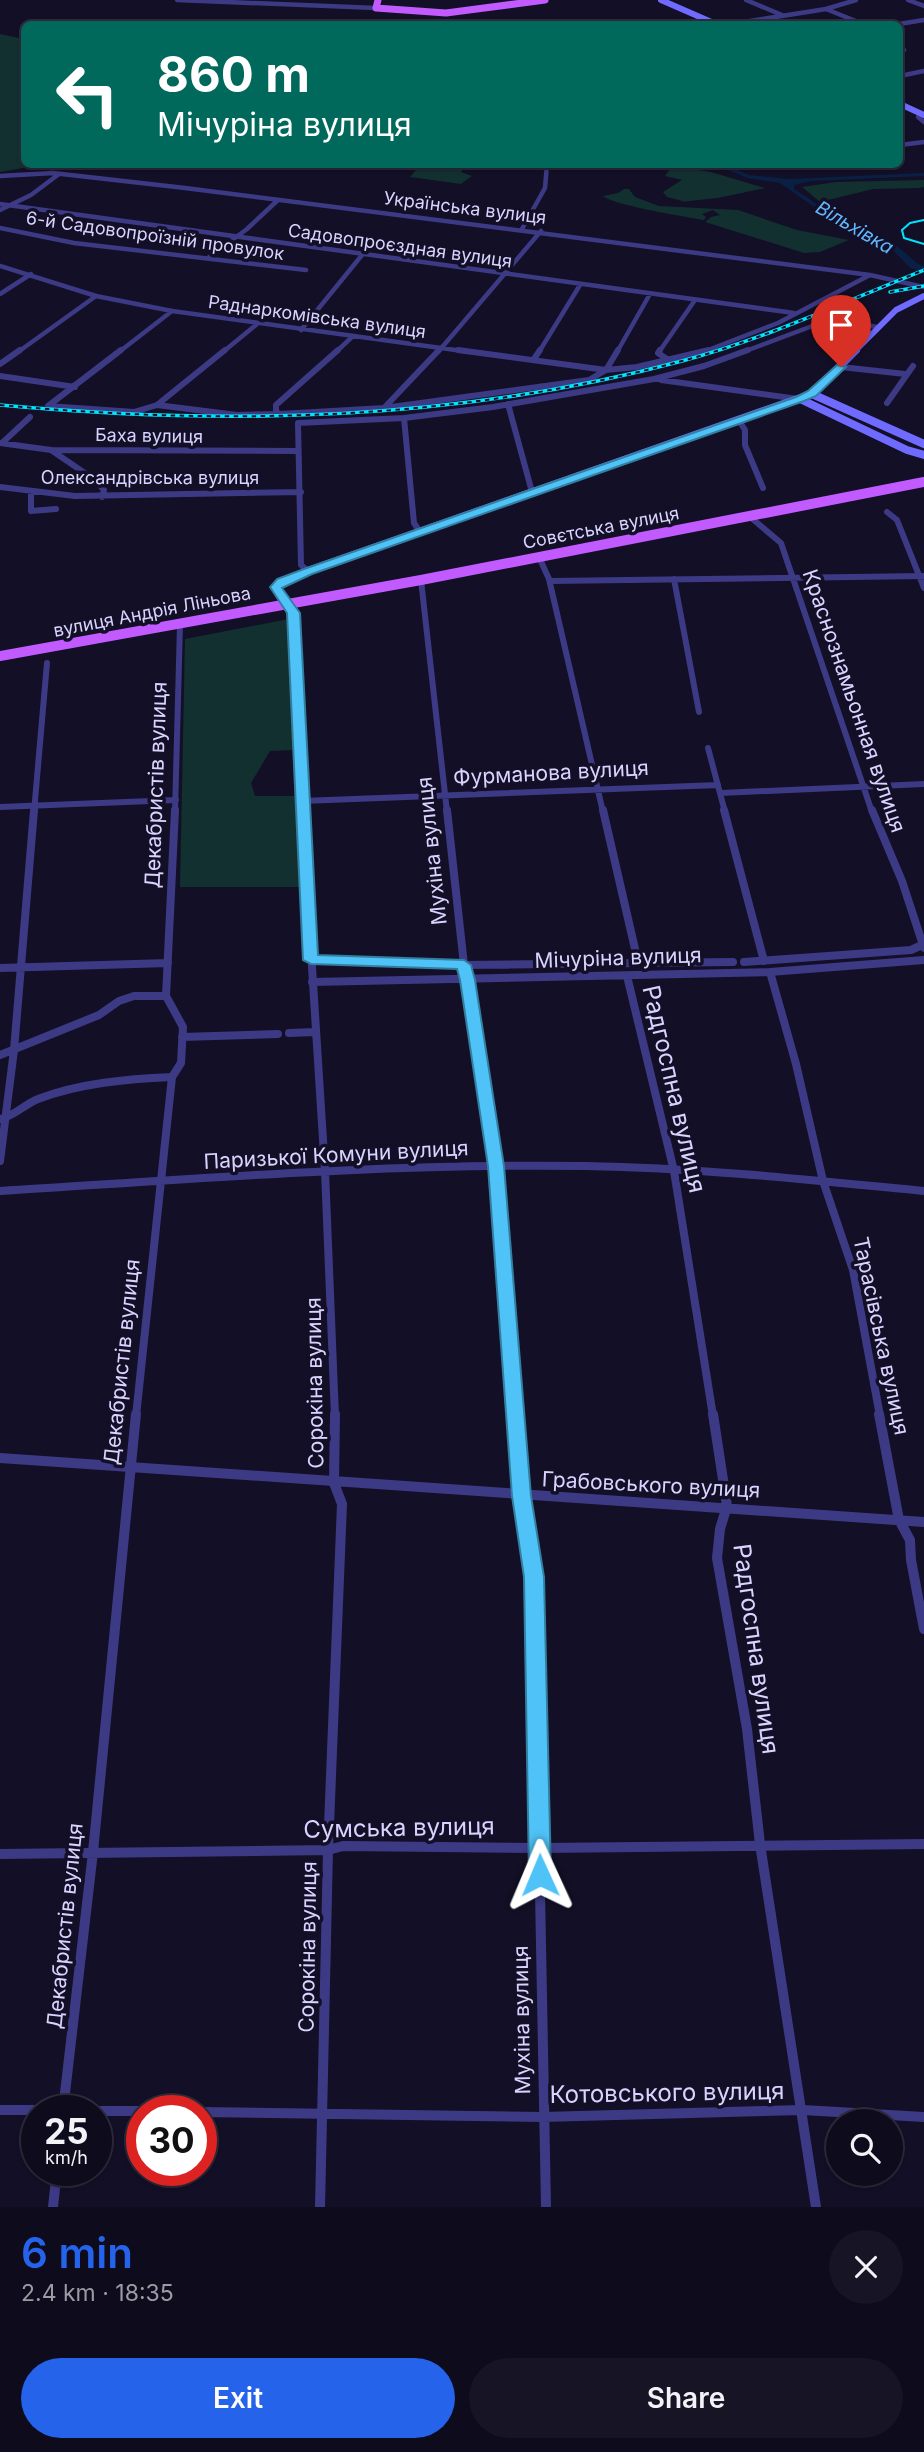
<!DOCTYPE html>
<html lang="en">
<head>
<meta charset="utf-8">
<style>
  :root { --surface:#0e0b1c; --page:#171425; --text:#f1f3f6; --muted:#9b9ba3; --line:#2e2b3b; --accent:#2563eb }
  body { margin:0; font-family:Inter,sans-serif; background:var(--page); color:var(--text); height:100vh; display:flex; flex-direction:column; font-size:26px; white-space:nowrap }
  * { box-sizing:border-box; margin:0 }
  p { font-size:23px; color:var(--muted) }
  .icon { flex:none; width:38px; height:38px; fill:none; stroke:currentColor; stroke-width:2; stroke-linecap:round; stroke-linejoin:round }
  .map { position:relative; height:2207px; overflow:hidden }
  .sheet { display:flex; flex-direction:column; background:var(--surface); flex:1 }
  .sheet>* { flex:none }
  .banner { position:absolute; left:21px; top:21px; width:882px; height:147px; border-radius:10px; box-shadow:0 2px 5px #0004,0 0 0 2px var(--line); background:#00695c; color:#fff; overflow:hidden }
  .fabs { position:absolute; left:826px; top:2109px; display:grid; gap:14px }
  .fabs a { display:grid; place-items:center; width:77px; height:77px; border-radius:50%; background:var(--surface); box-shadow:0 2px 5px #0004,0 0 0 2px var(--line); font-size:35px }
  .speed { position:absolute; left:21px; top:2095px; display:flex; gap:14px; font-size:35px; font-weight:700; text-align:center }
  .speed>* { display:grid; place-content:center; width:91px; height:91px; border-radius:50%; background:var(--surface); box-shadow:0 2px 5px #0004,0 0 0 2px var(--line); line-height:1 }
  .speed small { font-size:18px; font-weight:400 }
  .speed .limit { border:10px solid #d22; background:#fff; color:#111 }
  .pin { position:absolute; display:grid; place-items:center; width:60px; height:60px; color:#fff; margin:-72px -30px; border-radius:50% 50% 50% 0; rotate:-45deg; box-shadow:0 0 7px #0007 }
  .pin .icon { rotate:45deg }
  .me { position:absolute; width:77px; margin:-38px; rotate:359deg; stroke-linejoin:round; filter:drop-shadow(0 0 5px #0008) }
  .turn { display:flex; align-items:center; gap:24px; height:147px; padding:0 21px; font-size:32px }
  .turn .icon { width:91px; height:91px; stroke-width:2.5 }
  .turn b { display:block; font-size:49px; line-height:60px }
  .round { display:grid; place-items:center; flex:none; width:74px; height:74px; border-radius:37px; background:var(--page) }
  .headline { display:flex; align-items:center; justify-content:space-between; height:119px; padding:0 21px }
  h1 { font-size:42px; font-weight:600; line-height:52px; color:var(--accent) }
  .cta { display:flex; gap:14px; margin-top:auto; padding:14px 21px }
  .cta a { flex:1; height:80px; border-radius:42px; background:var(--accent); color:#fff; font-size:28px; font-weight:600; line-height:80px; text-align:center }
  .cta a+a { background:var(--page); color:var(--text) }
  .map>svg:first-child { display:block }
</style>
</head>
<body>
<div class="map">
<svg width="924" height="2207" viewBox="0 0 924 2207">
  <rect width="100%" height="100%" fill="#130f26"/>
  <path fill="#12302f" d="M 0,34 L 24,39 L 24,164 L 40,165 L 0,172 Z
    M 420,165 L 463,169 L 461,172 L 472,176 L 461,184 L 410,177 Z
    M 679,167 L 711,172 L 765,188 L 718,198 L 679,202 L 683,201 L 667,197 L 663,192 L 682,180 L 665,176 L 670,169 Z
    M 924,180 L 924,187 L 919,188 L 873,189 L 820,202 L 802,187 L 836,182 Z
    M 624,189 L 629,189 L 635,197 L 659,206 L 738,210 L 797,230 L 849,240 L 820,252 L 804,253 L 705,222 L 711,217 L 720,215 L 713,210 L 702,214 L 706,217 L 704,220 C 686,217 613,205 603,196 L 618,193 Z
    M 289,619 L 294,750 L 270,751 L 251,783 L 255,796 L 295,796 L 300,887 L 180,887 L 185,639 Z"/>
  <path fill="#0a1f44" d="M 716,165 L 726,165 L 749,175 L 789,179 L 924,173 L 924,176 L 811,181 L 794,185 L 794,189 C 814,200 829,217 850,226 C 875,238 899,242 917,265 L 911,265 L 889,245 L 836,222 L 780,183 L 747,178 Z"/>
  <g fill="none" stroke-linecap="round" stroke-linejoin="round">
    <path fill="#0a1f44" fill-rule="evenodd" d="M 897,246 L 918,264 L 924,266 L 924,272 L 910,268 L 892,249 Z"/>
    <path stroke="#3d3a85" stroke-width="4.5" d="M 177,0 L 376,8
      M 746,0 L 782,15
      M 908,0 L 924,6
      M 826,9 L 863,24
      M 731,24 L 826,9 L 856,0
      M 899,24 L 924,20
      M 900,48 L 904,50 L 900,51
      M 900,76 L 924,71
      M 923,115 L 918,117 L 924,122
      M 900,145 L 924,142
      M 0,176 L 53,173 L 185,188 L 870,275 L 924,287
      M 0,204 L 794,313
      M 0,210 L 31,195 L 59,174
      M 0,228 L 74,243 L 306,270
      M 522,229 L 545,188 L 547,164
      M 208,258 L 247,229 L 278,200
      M 0,266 L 96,296 L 172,311 L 470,352
      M 0,294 L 31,274
      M 301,330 L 362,255
      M 18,352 L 96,296
      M 119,352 L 172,311
      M 223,352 L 257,324
      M 336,352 L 353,336
      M 438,352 L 541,231
      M 539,352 L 580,285
      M 617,352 L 650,294
      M 659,352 L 695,300
      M 703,352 L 778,323 L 870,275
      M 743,352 L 823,322 L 840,320 L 877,327"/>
    <path stroke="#3d3a85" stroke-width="6" d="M 458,350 L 606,370 L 637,367 L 709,350
      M 660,350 L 658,353 L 670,361
      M 534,359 L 540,350
      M 0,364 L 20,350
      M 841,367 L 905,374
      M 0,376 L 75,387
      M 661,380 L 798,399
      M 887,403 L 913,366
      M 508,404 L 532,492
      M 157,405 L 225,350
      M 48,406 L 134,412 L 157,405 L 237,415 L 280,414 L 384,408 L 589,380 L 606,370 L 618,350
      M 48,406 L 121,350
      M 384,408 L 439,350
      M 280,414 L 276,412 L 276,405 L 338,350
      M 404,418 L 414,523 L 420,532
      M 738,419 L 745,430 L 745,445 L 763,488
      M 0,443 L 51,450 L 298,451
      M 2,443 L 30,417
      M 51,450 L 95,480 L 104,490 L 102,497
      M 0,487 L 75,496 L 301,492
      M 31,491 L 31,511 L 56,509
      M 887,512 L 897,520 L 924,588
      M 749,516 L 781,543 L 872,812
      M 539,557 L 549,579 L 603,812
      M 308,571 L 301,565 L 298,423 L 404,418 L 493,407 L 654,379 L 704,366 L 748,350
      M 674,579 L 699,712
      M 421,580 L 447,812
      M 550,581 L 924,576
      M 284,603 L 293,613 L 302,812
      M 708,748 L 725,812
      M 721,793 L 924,784
      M 302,801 L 718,785
      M 0,807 L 176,800
      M 34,812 L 47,663
      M 175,812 L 180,624"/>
    <path stroke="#3d3a85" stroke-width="8" d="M 302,810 L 325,1171 L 335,1416
      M 447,810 L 464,965 L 496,1166 L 516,1416
      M 603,810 L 638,962
      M 724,810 L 764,961
      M 872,810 L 902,881 L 924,948
      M 311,959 L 464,965 L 733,962
      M 744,962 L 911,950 L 924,944
      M 0,968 L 168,963
      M 770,972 L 796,1064 L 823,1181 L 853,1270 L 880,1416
      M 627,976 L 674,1171 L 713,1416
      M 312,982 L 770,972 L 924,960
      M 289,1033 L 316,1032
      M 182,1037 L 278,1034
      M 0,1055 L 99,1015 L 119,1001 L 134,996 L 166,996
      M 0,1119 C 13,1117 25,1104 38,1099 C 80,1083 127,1079 172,1077
      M 0,1161 L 14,1050 L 34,810
      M 0,1191 C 195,1179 391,1163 586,1166 C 699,1168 812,1180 924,1191
      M 136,1416 L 172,1077 L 181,1063 L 183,1027 L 166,996 L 175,810"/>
    <path stroke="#3d3a85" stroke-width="10" d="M 516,1414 L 522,1496 L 534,1577 L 546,2207
      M 713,1414 L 727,1506 L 720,1529 L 717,1558 L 747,1729 L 760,1844 L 816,2207
      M 879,1414 L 899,1520 L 910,1540 L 911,1560 L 924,1629
      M 0,1458 L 924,1522
      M 0,1854 L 328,1850 L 343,1846 L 540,1848 L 924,1844
      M 0,2110 L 61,2110
      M 63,2110 L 93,1852 L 136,1414
      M 96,2111 L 142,2111
      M 201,2112 L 542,2117 L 803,2110 L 924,2117
      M 53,2207 L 57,2170
      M 320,2207 L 328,1850 L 342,1504 L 334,1483 L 335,1414"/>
    <path stroke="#6f6bff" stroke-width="6" d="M 661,0 L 716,24
      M 900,104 L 924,115
      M 854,352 L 896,310 L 924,296"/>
    <path stroke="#6f6bff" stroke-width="8" d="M 812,394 L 924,444
      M 800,399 L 907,450 L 924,455
      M 284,603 L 276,587 L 308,571 L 812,394 L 856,350"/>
    <path stroke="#c25bff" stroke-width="7" d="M 378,0 L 376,8 L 446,13 L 545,0"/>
    <path stroke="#c25bff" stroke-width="10" d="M 0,656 L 421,580 L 924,482"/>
    <path stroke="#00e5ff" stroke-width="2" d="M 924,220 L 910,223 L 902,230 L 904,238 L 924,244"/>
    <defs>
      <path id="rail" d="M 890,292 L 924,286
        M 0,405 C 229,426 458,421 682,361 C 765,339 844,302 924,270"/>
    </defs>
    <use href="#rail" stroke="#00e5ff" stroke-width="3.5"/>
    <use href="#rail" stroke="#130f26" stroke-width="2" stroke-dasharray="4.5" stroke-linecap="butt"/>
  </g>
  <path fill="#4fc3f7" stroke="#337fa1" stroke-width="2" d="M 837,365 L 846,367 L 816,396 L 804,401 L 312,574 L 282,588 L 300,613 L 318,955 L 464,960 L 471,965 L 475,980 L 504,1166 L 531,1496 L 544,1577 L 551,1875 L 547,1881 L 540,1883 L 532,1881 L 529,1875 L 524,1577 L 512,1496 L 488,1166 L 460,980 L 457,969 L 311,964 L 303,960 L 287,613 L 270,587 L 277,579 L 304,569 L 796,397 L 808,391 Z"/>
  <g text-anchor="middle" stroke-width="7" stroke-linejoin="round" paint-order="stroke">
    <g font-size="18" fill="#d9d4ff" stroke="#130f26">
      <text transform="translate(465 208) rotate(7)" y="6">Українська вулиця</text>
      <text transform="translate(155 236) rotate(8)" y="6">6-й Садовопроїзній провулок</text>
      <text transform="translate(400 246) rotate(8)" y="6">Садовопроєздная вулиця</text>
      <text transform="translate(317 317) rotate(8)" y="6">Раднаркомівська вулиця</text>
      <text transform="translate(149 436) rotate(1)" y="6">Баха вулиця</text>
      <text x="150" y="484">Олександрівська вулиця</text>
      <text transform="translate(601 528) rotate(-11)" y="6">Совєтська вулиця</text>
      <text transform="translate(152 612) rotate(-11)" y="6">вулиця Андрія Ліньова</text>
    </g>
    <g font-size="19" font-style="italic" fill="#62b6ff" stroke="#130f26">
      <text transform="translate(855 227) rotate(30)" y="7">Вільхівка</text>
    </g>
    <g font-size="21" fill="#d9d4ff" stroke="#130f26">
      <text transform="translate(854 701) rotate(71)" y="7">Краснознамьонная вулиця</text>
      <text transform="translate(551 773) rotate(-3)" y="7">Фурманова вулиця</text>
      <text transform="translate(156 785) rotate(-88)" y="7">Декабристів вулиця</text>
      <text transform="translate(432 851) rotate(-96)" y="7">Мухіна вулиця</text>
      <text transform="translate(618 958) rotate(-2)" y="7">Мічуріна вулиця</text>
      <text transform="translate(336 1155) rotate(-3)" y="7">Паризької Комуни вулиця</text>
      <text transform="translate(881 1336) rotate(78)" y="7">Тарасівська вулиця</text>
      <text transform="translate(122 1362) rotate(-84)" y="7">Декабристів вулиця</text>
      <text transform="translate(315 1383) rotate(-91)" y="7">Сорокіна вулиця</text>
      <text transform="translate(651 1485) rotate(3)" y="7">Грабовського вулиця</text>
      <text transform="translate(65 1926) rotate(-84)" y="7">Декабристів вулиця</text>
      <text transform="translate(308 1947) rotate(-89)" y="7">Сорокіна вулиця</text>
      <text transform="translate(522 2020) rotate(-91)" y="7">Мухіна вулиця</text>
    </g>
    <g font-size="24" fill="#d9d4ff" stroke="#130f26">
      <text transform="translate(674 1089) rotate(77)" y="8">Радгоспна вулиця</text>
      <text transform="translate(756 1649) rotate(82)" y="8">Радгоспна вулиця</text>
      <text transform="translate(399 1828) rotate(-1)" y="8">Сумська вулиця</text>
      <text transform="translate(667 2093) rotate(-1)" y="8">Котовського вулиця</text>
    </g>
  </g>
</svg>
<div class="fabs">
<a><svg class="icon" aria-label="search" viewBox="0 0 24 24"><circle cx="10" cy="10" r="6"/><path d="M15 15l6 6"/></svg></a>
</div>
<div class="speed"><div>25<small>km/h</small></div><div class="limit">30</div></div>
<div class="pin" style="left:841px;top:367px;background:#d93025"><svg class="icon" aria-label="arrive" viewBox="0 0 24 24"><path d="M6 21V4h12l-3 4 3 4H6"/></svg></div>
<svg class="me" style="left:540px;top:1875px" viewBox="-20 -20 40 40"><path d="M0-17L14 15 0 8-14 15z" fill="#4fc3f7" stroke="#fff" stroke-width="4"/></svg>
<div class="banner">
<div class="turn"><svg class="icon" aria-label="left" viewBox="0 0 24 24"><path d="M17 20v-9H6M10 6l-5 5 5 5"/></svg><div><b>860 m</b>Мічуріна вулиця</div></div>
</div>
</div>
<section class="sheet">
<div class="headline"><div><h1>6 min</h1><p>2.4 km · 18:35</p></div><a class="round"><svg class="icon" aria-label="close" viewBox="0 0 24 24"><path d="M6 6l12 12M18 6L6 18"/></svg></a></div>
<div class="cta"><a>Exit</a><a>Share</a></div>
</section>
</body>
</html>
